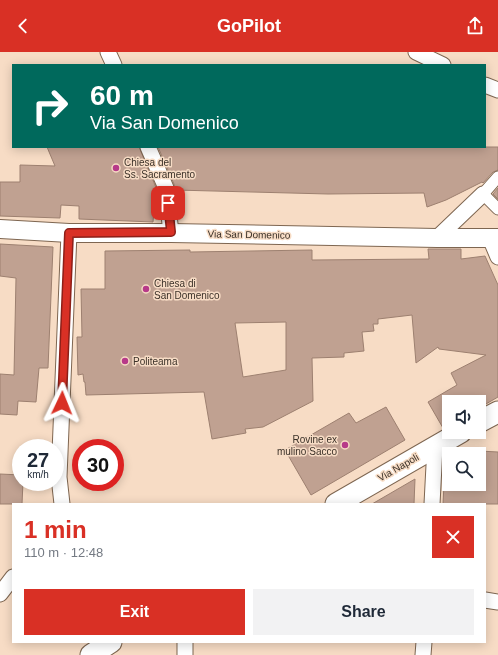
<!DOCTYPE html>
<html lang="en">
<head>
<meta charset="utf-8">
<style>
  :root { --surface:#fff; --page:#f2f2f3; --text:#1f2937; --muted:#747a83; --accent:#d93025 }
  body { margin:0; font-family:Arial,sans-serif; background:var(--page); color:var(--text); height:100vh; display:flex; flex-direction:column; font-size:15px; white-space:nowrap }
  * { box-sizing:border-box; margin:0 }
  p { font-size:13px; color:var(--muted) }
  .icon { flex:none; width:22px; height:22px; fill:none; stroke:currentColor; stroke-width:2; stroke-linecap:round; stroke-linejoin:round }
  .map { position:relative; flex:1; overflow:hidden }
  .sheet { position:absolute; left:12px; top:451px; width:474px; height:140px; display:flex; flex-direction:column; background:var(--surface); border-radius:0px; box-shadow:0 2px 10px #0003 }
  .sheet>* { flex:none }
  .hud { position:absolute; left:12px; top:12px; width:474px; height:84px; border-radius:0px; box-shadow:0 2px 10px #0003; background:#00695c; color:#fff; overflow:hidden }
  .buttons { position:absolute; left:442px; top:343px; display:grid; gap:8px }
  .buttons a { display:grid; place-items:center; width:44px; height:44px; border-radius:0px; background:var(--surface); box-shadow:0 2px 10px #0003; font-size:20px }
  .speed { position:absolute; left:12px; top:387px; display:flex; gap:8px; font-size:20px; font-weight:700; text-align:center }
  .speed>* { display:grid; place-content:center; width:52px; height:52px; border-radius:50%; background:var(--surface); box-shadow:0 2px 10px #0003; line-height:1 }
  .speed small { font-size:10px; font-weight:400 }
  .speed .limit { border:6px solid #d22; background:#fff; color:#111 }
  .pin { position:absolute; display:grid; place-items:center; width:34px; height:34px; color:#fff; margin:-17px; border-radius:8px; box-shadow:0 2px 6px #0006 }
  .me { position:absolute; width:44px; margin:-22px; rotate:2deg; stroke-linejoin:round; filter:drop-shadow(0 0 3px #0008) }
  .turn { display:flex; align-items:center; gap:14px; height:84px; padding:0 12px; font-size:18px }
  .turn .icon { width:52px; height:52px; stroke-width:2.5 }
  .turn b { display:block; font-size:28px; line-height:34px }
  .round { display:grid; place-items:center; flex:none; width:42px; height:42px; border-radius:0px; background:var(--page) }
  .summary { display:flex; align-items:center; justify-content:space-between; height:68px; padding:0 12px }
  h1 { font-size:24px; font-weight:600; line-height:30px; color:var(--accent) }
  .action { display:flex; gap:8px; margin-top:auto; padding:8px 12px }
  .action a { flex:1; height:46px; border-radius:0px; background:var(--accent); color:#fff; font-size:16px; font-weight:600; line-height:46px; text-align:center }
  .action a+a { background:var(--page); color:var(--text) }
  header { display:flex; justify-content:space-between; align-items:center; height:52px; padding:0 12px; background:var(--accent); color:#fff; font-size:18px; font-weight:600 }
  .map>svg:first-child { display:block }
</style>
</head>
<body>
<header><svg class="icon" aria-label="back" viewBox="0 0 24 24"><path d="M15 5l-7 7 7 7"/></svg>GoPilot<svg class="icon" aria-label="share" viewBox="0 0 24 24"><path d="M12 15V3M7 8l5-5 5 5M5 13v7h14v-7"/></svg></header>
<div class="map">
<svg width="498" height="603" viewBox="0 0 498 603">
  <rect width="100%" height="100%" fill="#f7dcc5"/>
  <path fill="#c0a191" stroke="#9d8070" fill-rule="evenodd" d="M 47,95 L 139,95 L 157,138 L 157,158 L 154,158 L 153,170 L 79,167 L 79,154 L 61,153 L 60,166 L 0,164 L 0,130 L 20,130 L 20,113 L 55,114 Z
    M 158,95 L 498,95 L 498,118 L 493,120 L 483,131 L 482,130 L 446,148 L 427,155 L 424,141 L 328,142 L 175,138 L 174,132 Z
    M 498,136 L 498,147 L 493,142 Z
    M 0,192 L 53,195 L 48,316 L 39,316 L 36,350 L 18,349 L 17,363 L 0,362 L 0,322 L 14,323 L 16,226 L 0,224 Z
    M 428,197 L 461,197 L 461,207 L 485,204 L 498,233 L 498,345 L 479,356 L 479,350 L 449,350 L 449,373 L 443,376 L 428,350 L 457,333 L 451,321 L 486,303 L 439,297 L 438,295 L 416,311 L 412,263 L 378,267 L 378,272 L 373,272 L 374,279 L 362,280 L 364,299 L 344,301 L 344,305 L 312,306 L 313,349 L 263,375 L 245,377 L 246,381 L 212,387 L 204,340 L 86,343 L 85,330 L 84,330 L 83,322 L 78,323 L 77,285 L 82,285 L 81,237 L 105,237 L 105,199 L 190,198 L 190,200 L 312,198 L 312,208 L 429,207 ZM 286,270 L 286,318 L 243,325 L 235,271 Z
    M 386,355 L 405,388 L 311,443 L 285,398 L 349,361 L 356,371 Z
    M 479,399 L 498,400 L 498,452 L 443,452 L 444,432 L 479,432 Z
    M 0,422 L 21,423 L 21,430 L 23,430 L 22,452 L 0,452 Z
    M 415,427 L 414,452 L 372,452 Z"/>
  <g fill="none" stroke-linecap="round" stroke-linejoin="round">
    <defs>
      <path id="pedestrian" d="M 498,125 L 483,142 L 498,157"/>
      <path id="minor" d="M 108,0 L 114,13
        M 416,0 L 443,13
        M 485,33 L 498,38
        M 148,95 L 166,136 L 171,181
        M 437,186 L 483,142
        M 490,186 L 498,205
        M 62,452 L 59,425 L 69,181
        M 432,452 L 435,394
        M 0,542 L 13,525
        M 485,548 L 498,550
        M 185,590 L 185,603
        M 423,603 L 424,590"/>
      <path id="tertiary" d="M 0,177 L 69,181 L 171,181 L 437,186 L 498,186"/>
      <path id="secondary" d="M 479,370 L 498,360
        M 336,452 L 461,380
        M 91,603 L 111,590"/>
    </defs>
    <use href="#pedestrian" stroke="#7e6651" stroke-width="13"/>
    <use href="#minor" stroke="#7e6651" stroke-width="17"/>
    <use href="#tertiary" stroke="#7e6651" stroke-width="20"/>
    <use href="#secondary" stroke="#7e6651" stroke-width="23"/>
    <use href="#pedestrian" stroke="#fff" stroke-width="11"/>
    <use href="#minor" stroke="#fff" stroke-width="15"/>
    <use href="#tertiary" stroke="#fff" stroke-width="18"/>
    <use href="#secondary" stroke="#fff" stroke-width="21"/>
  </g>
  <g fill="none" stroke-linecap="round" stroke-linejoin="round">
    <defs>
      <path id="route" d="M 62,351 L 69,181 L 171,180 L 168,151"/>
    </defs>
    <use href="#route" stroke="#8d1f18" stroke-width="10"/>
    <use href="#route" stroke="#d93025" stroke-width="7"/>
  </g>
  <g fill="#b73a89" stroke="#f7dcc5" stroke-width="1.5">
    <circle cx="116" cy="116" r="4"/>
    <circle cx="146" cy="237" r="4"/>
    <circle cx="125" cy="309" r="4"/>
    <circle cx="345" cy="393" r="4"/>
  </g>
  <g text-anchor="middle" stroke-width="3" stroke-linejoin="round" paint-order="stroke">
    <g font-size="10" fill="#3b3128" stroke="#f7dcc5" text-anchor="start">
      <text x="124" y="114">Chiesa del<tspan x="124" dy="12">Ss. Sacramento</tspan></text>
      <text x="154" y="235">Chiesa di<tspan x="154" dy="12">San Domenico</tspan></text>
      <text x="133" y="313">Politeama</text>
      <text x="337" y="391" text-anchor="end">Rovine ex<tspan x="337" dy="12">mulino Sacco</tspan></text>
    </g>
    <g font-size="10" fill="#3b3128" stroke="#f7dcc5">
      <text transform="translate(249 182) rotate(1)" y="4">Via San Domenico</text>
      <text transform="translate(398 415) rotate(-30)" y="4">Via Napoli</text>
    </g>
  </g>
</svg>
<div class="buttons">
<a><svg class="icon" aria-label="sound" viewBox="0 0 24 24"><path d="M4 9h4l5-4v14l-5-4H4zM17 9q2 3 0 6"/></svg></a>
<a><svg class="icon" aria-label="search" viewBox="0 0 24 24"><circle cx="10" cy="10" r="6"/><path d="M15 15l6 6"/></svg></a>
</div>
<div class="speed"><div>27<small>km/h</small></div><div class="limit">30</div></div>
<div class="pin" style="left:168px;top:151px;background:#d93025"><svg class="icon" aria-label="arrive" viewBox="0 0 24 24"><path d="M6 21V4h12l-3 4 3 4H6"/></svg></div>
<svg class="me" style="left:62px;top:351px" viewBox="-20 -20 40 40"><path d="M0-17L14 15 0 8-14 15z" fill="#d93025" stroke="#fff" stroke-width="4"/></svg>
<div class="hud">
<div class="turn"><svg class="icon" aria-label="right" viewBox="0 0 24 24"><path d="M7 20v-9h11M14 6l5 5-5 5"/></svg><div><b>60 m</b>Via San Domenico</div></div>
</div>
<section class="sheet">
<div class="summary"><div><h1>1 min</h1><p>110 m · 12:48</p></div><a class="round" style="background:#d93025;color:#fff"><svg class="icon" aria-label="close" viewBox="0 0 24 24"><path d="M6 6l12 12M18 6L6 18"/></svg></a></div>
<div class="action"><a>Exit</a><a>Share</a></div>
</section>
</div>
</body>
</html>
